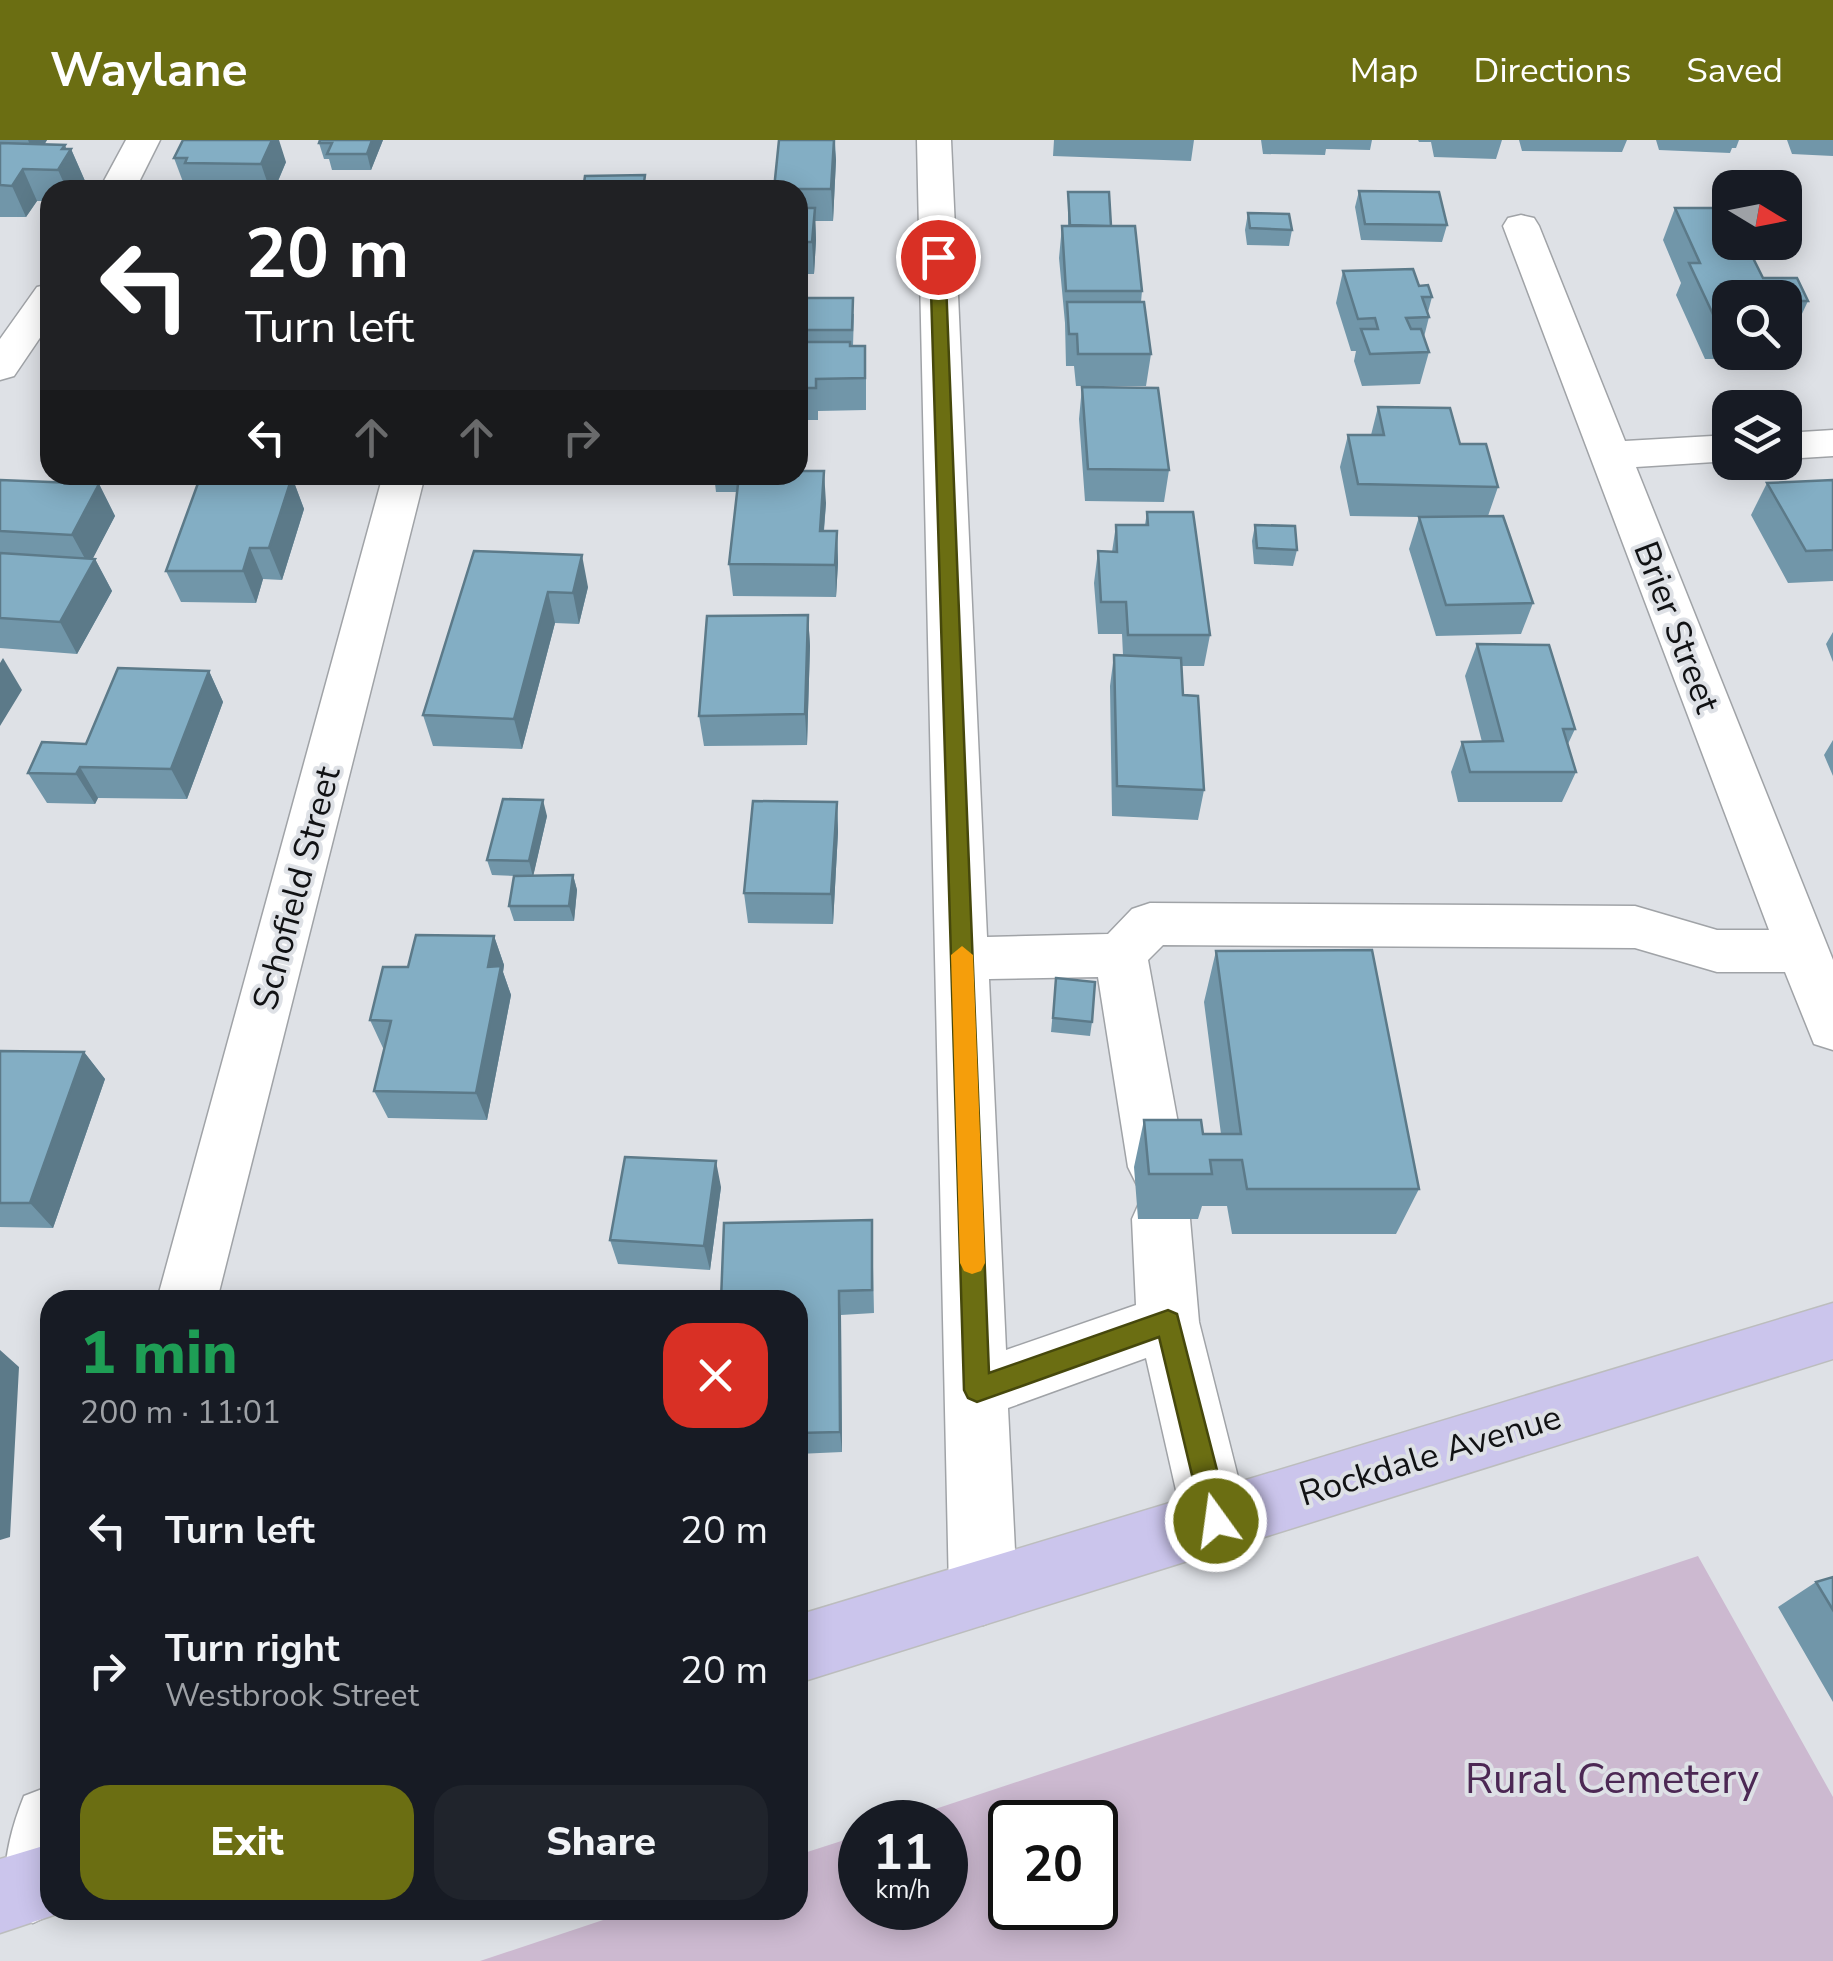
<!DOCTYPE html>
<html lang="en">
<head>
<meta charset="utf-8">
<style>
  :root { --surface:#171b24; --page:#20242c; --text:#f1f3f6; --muted:#9ea1a6; --accent:#6b6e12 }
  body { margin:0; font-family:"Nunito Sans",sans-serif; background:var(--page); color:var(--text); height:100vh; display:flex; flex-direction:column; font-size:38px; white-space:nowrap }
  * { box-sizing:border-box; margin:0 }
  p { font-size:32px; color:var(--muted) }
  .icon { flex:none; width:55px; height:55px; fill:none; stroke:currentColor; stroke-width:2; stroke-linecap:round; stroke-linejoin:round }
  .map { position:relative; flex:1; overflow:hidden }
  .sheet { position:absolute; left:40px; top:1150px; width:768px; height:630px; display:flex; flex-direction:column; background:var(--surface); border-radius:30px; box-shadow:0 5px 25px #0003 }
  .sheet>* { flex:none }
  .guide { position:absolute; left:40px; top:40px; width:768px; height:305px; border-radius:30px; box-shadow:0 5px 25px #0003; background:#202124; color:#fff; overflow:hidden }
  .needle { width:65px; rotate:100deg }
  .fabs { position:absolute; left:1712px; top:30px; display:grid; gap:20px }
  .fabs a { display:grid; place-items:center; width:90px; height:90px; border-radius:20px; background:var(--surface); box-shadow:0 5px 25px #0003; font-size:50px }
  .speed { position:absolute; left:838px; top:1660px; display:flex; gap:20px; font-size:50px; font-weight:700; text-align:center }
  .speed>* { display:grid; place-content:center; width:130px; height:130px; border-radius:50%; background:var(--surface); box-shadow:0 5px 25px #0003; line-height:1 }
  .speed small { font-size:25px; font-weight:400 }
  .speed .limit { border:5px solid #111; border-radius:15px; background:#fff; color:#111 }
  .pin { position:absolute; display:grid; place-items:center; width:85px; height:85px; color:#fff; margin:-42px; border:5px solid #fff; border-radius:50%; box-shadow:0 2px 10px #0007 }
  .me { position:absolute; width:110px; margin:-55px; rotate:346deg; stroke-linejoin:round; filter:drop-shadow(0 0 8px #0008) }
  .turn { display:flex; align-items:center; gap:35px; height:210px; padding:0 40px; font-size:45px }
  .turn .icon { width:130px; height:130px; stroke-width:2.5 }
  .turn b { display:block; font-size:70px; line-height:85px }
  .lanes { display:flex; align-items:center; height:95px; padding:0 40px; background:#0003; justify-content:center; gap:50px; direction:ltr }
  .lanes .off { opacity:.35 }
  .round { display:grid; place-items:center; flex:none; width:105px; height:105px; border-radius:30px; background:var(--page) }
  .headline { display:flex; align-items:center; justify-content:space-between; height:170px; padding:0 40px }
  h1 { font-size:60px; font-weight:800; line-height:75px; color:#1e9e55 }
  .action { display:flex; gap:20px; margin-top:auto; padding:20px 40px }
  .action a { flex:1; height:115px; border-radius:30px; background:var(--accent); color:#fff; font-size:40px; font-weight:800; line-height:115px; text-align:center }
  .action a+a { background:var(--page); color:var(--text) }
  ul { padding:0; list-style:none }
  li { display:flex; align-items:center; gap:30px; height:140px; padding:0 40px }
  li div { flex:1 }
  li b { display:block; font-size:38px }
  li em { font-style:normal }
  header { display:flex; align-items:center; gap:60px; box-sizing:border-box; height:140px; padding:0 50px; background:var(--accent); color:#fff }
  header strong { font-size:48px }
  nav { display:flex; gap:55px; margin-inline-start:auto; font-size:35px }
  .map>svg:first-child { display:block }
</style>
</head>
<body>
<header>
<strong>Waylane</strong>
<nav><a>Map</a><a>Directions</a><a>Saved</a></nav>
</header>
<div class="map">
<svg width="1833" height="1821" viewBox="0 0 1833 1821">
  <rect width="100%" height="100%" fill="#dee1e6"/>
  <path fill="#ccb9d0" fill-rule="evenodd" d="M 1698,1416 L 1833,1657 L 1833,1821 L 480,1821 L 633,1770 L 798,1770 L 798,1715 L 860,1695 L 860,1768 L 945,1768 L 945,1682 L 896,1682 ZM 1010,1682 L 1095,1682 L 1095,1768 L 1010,1768 Z"/>
  <g fill="none" stroke-linecap="round" stroke-linejoin="round">
    <defs>
      <path id="minor" d="M 126,0 L 160,0 L 135,50 L 99,50 Z
        M 917,0 L 951,0 L 987,797 L 1108,794 L 1132,769 L 1150,763 L 1635,766 L 1717,790 L 1769,790 L 1503,86 L 1508,78 L 1521,75 L 1534,78 L 1539,86 L 1625,301 L 1730,295 L 1730,321 L 1636,327 L 1833,820 L 1833,910 L 1814,904 L 1785,832 L 1717,832 L 1635,808 L 1163,805 L 1148,820 L 1186,1027 L 1177,1045 L 1157,1052 L 1137,1045 L 1128,1027 L 1098,837 L 989,839 L 1006,1210 L 1136,1165 L 1132,1079 L 1140,1061 L 1161,1053 L 1182,1061 L 1190,1079 L 1199,1182 L 1249,1381 L 1239,1404 L 1216,1413 L 1193,1404 L 1183,1381 L 1146,1218 L 1008,1268 L 1017,1451 L 1007,1475 L 983,1485 L 959,1475 L 949,1451 Z
        M 50,144 L 50,183 L 14,236 L 0,240 L 0,199 L 37,147 Z
        M 1833,290 L 1833,316 L 1785,319 L 1785,293 Z
        M 383,335 L 425,335 L 217,1160 L 157,1160 Z
        M 50,1646 L 50,1770 L 60,1770 L 33,1783 L 7,1772 C 0,1734 9,1693 24,1656 Z"/>
      <path id="major" d="M 1833,1163 L 1833,1219 L 798,1543 L 798,1475 Z
        M 50,1704 L 50,1770 L 69,1770 L 0,1793 L 0,1719 Z"/>
    </defs>
    <use href="#minor" stroke="#a0a3a7" stroke-width="3"/>
    <use href="#major" stroke="#bcbdbd" stroke-width="3"/>
    <use href="#minor" fill="#fff" fill-rule="evenodd"/>
    <use href="#major" fill="#cbc5ec" fill-rule="evenodd"/>
  </g>
  <path fill="#7196a9" d="M 0,0 L 47,0 L 44,4 L 71,9 L 85,41 L 79,50 L 50,50 L 50,61 L 37,61 L 26,77 L 0,77 Z
    M 320,0 L 383,0 L 371,30 L 332,30 L 329,19 L 324,19 L 319,3 Z
    M 779,0 L 835,0 L 836,20 L 833,81 L 815,81 L 816,100 L 814,134 L 798,134 L 798,50 L 774,50 Z
    M 1054,0 L 1194,0 L 1191,21 L 1053,16 Z
    M 1261,0 L 1372,0 L 1370,10 L 1326,9 L 1325,15 L 1263,14 Z
    M 1418,0 L 1502,0 L 1496,19 L 1434,17 L 1431,2 L 1419,2 Z
    M 1519,0 L 1627,0 L 1622,12 L 1522,11 Z
    M 1656,0 L 1739,0 L 1736,8 L 1732,8 L 1730,13 L 1659,10 Z
    M 1787,0 L 1833,0 L 1833,16 L 1792,14 Z
    M 174,18 L 286,22 L 276,46 L 284,46 L 285,50 L 186,50 Z
    M 1359,51 L 1447,85 L 1442,102 L 1361,100 L 1355,67 Z
    M 1068,52 L 1111,86 L 1142,151 L 1141,162 L 1151,214 L 1146,246 L 1076,246 L 1074,226 L 1066,226 L 1065,183 L 1059,118 L 1062,86 L 1068,86 Z
    M 1675,68 L 1730,102 L 1758,102 L 1752,116 L 1763,138 L 1808,161 L 1793,193 L 1790,193 L 1785,203 L 1785,158 L 1730,158 L 1730,212 L 1781,212 L 1777,219 L 1705,219 L 1676,155 L 1681,143 L 1663,100 Z
    M 1248,73 L 1292,90 L 1289,106 L 1247,105 L 1245,90 Z
    M 1343,131 L 1419,146 L 1432,157 L 1428,172 L 1429,177 L 1424,197 L 1429,212 L 1420,244 L 1362,246 L 1354,221 L 1356,211 L 1351,211 L 1336,163 Z
    M 798,158 L 854,174 L 853,206 L 866,238 L 866,270 L 818,271 L 818,280 L 798,280 Z
    M 1082,247 L 1169,330 L 1164,362 L 1085,361 L 1079,279 Z
    M 1378,267 L 1460,304 L 1498,347 L 1488,376 L 1533,463 L 1521,494 L 1436,496 L 1409,409 L 1419,377 L 1350,376 L 1340,327 L 1348,295 L 1371,295 Z
    M 714,335 L 798,335 L 826,363 L 824,391 L 837,391 L 838,423 L 836,457 L 733,456 L 729,424 L 737,352 L 716,352 Z
    M 291,337 L 292,337 L 304,369 L 282,440 L 263,439 L 256,463 L 181,462 L 166,431 Z
    M 0,340 L 99,344 L 115,376 L 92,419 L 95,419 L 112,451 L 77,514 L 0,508 Z
    M 1833,340 L 1833,441 L 1788,443 L 1751,375 L 1767,343 Z
    M 1147,372 L 1210,495 L 1204,526 L 1182,526 L 1183,555 L 1204,650 L 1198,680 L 1112,676 L 1110,546 L 1114,515 L 1123,515 L 1122,494 L 1098,494 L 1094,443 L 1098,411 L 1112,412 L 1116,385 L 1145,385 Z
    M 1255,385 L 1297,410 L 1293,426 L 1254,424 L 1252,401 Z
    M 474,411 L 588,447 L 579,484 L 555,483 L 522,609 L 433,606 L 423,575 Z
    M 808,475 L 810,506 L 807,605 L 704,606 L 699,576 Z
    M 1833,492 L 1833,522 L 1826,504 Z
    M 1477,504 L 1575,589 L 1568,604 L 1576,632 L 1562,662 L 1458,662 L 1451,632 L 1462,602 L 1482,602 L 1465,536 Z
    M 209,531 L 223,562 L 187,659 L 98,658 L 95,664 L 47,663 L 28,633 L 86,604 Z
    M 1833,600 L 1833,636 L 1824,615 Z
    M 837,662 L 838,692 L 833,784 L 748,783 L 744,753 Z
    M 547,676 L 533,736 L 573,735 L 577,750 L 574,781 L 514,781 L 509,766 L 517,736 L 492,735 L 487,720 Z
    M 494,796 L 504,825 L 503,832 L 511,855 L 487,980 L 388,978 L 374,951 L 385,908 L 383,908 L 370,880 L 408,827 Z
    M 1216,811 L 1419,1049 L 1396,1094 L 1232,1094 L 1227,1066 L 1202,1066 L 1198,1079 L 1138,1079 L 1134,1027 L 1144,980 L 1203,994 L 1221,994 L 1204,862 Z
    M 1056,838 L 1092,882 L 1090,896 L 1051,892 Z
    M 0,911 L 84,912 L 105,939 L 53,1088 L 0,1087 Z
    M 721,1047 L 710,1130 L 618,1124 L 610,1100 Z
    M 872,1080 L 874,1173 L 841,1175 L 842,1312 L 798,1314 L 798,1160 Z
    M 1833,1437 L 1833,1562 L 1778,1467 L 1816,1442 Z"/>
  <path fill="#5c7a89" d="M 28,0 L 47,0 L 36,20 Z
    M 272,0 L 279,0 L 286,22 L 274,50 L 270,50 L 261,24 Z
    M 372,0 L 383,0 L 371,30 L 367,14 Z
    M 834,0 L 836,20 L 833,81 L 831,49 Z
    M 65,5 L 68,14 L 71,9 L 85,41 L 79,50 L 67,50 L 58,30 Z
    M 23,29 L 37,61 L 26,77 L 12,46 Z
    M 815,68 L 816,100 L 814,134 L 812,102 Z
    M 824,331 L 826,363 L 821,423 L 820,391 Z
    M 275,335 L 290,335 L 292,339 L 292,337 L 304,369 L 282,440 L 269,408 Z
    M 99,344 L 115,376 L 89,426 L 72,395 Z
    M 837,391 L 838,423 L 836,457 L 835,425 Z
    M 250,408 L 263,439 L 256,463 L 243,431 Z
    M 582,415 L 588,447 L 579,484 L 573,453 Z
    M 95,419 L 112,451 L 77,514 L 60,482 Z
    M 548,452 L 555,483 L 522,609 L 514,579 Z
    M 808,475 L 810,506 L 807,605 L 805,574 Z
    M 3,518 L 22,550 L 0,586 L 0,523 Z
    M 209,531 L 223,562 L 187,659 L 171,629 Z
    M 80,627 L 98,658 L 95,664 L 76,634 Z
    M 543,660 L 547,676 L 533,737 L 529,721 Z
    M 837,662 L 838,692 L 833,784 L 831,754 Z
    M 573,735 L 577,750 L 574,781 L 569,766 Z
    M 494,796 L 504,825 L 503,832 L 511,855 L 487,980 L 476,953 L 488,827 Z
    M 84,912 L 105,939 L 53,1088 L 30,1063 Z
    M 716,1021 L 721,1047 L 710,1130 L 704,1106 Z
    M 839,1151 L 841,1175 L 842,1312 L 840,1292 Z
    M 0,1210 L 19,1227 L 10,1397 L 0,1400 Z"/>
  <path fill="#83aec4" stroke="#5c7a89" stroke-width="2.5" d="M 183,0 L 272,0 L 261,24 L 185,23 L 187,18 L 174,18 Z
    M 320,0 L 372,0 L 367,14 L 327,14 L 332,3 L 319,3 Z
    M 779,0 L 834,0 L 831,49 L 774,49 Z
    M 0,3 L 65,5 L 62,9 L 71,9 L 58,30 L 23,29 L 12,46 L 0,45 Z
    M 645,35 L 643,50 L 583,50 L 585,36 Z
    M 204,43 L 284,46 L 282,50 L 200,50 Z
    M 668,49 L 709,49 L 709,50 L 668,50 Z
    M 1359,51 L 1439,52 L 1447,85 L 1365,84 Z
    M 1068,52 L 1109,52 L 1111,86 L 1070,85 Z
    M 798,68 L 815,68 L 812,102 L 798,102 Z
    M 1675,68 L 1730,68 L 1730,102 L 1745,102 L 1763,138 L 1797,138 L 1808,161 L 1785,161 L 1785,158 L 1730,158 L 1730,187 L 1719,187 L 1689,123 L 1700,123 Z
    M 1248,73 L 1289,74 L 1292,90 L 1250,88 Z
    M 1062,86 L 1135,86 L 1142,151 L 1066,151 Z
    M 1413,129 L 1419,146 L 1428,145 L 1432,157 L 1422,157 L 1429,177 L 1406,178 L 1411,189 L 1421,189 L 1429,212 L 1370,214 L 1361,189 L 1378,189 L 1375,178 L 1358,179 L 1343,131 Z
    M 798,158 L 853,158 L 852,190 L 798,190 Z
    M 1067,162 L 1144,162 L 1151,214 L 1078,214 L 1077,194 L 1069,194 Z
    M 1785,172 L 1793,187 L 1785,187 Z
    M 798,202 L 850,202 L 850,206 L 865,206 L 865,238 L 816,239 L 816,248 L 798,248 Z
    M 1082,247 L 1158,248 L 1169,330 L 1088,329 Z
    M 1378,267 L 1450,268 L 1460,304 L 1486,304 L 1498,347 L 1358,344 L 1348,295 L 1384,295 Z
    M 798,331 L 824,331 L 820,391 L 837,391 L 835,425 L 729,424 L 739,335 L 798,335 Z
    M 201,335 L 275,335 L 274,337 L 292,337 L 269,408 L 250,408 L 243,431 L 166,431 Z
    M 0,340 L 99,344 L 72,395 L 0,391 Z
    M 1833,340 L 1833,410 L 1806,411 L 1767,343 Z
    M 1147,372 L 1193,372 L 1210,495 L 1128,495 L 1126,462 L 1101,462 L 1098,411 L 1117,412 L 1116,385 L 1148,385 Z
    M 1503,376 L 1533,463 L 1446,465 L 1419,377 Z
    M 1255,385 L 1295,386 L 1297,410 L 1257,408 Z
    M 474,411 L 582,415 L 573,453 L 548,452 L 514,579 L 423,575 Z
    M 0,413 L 95,419 L 60,482 L 0,478 Z
    M 808,475 L 805,574 L 699,576 L 707,476 Z
    M 1477,504 L 1549,505 L 1575,589 L 1563,589 L 1576,632 L 1470,632 L 1462,602 L 1503,601 Z
    M 1114,515 L 1181,518 L 1183,555 L 1198,556 L 1204,650 L 1117,646 Z
    M 118,528 L 209,531 L 171,629 L 80,627 L 76,634 L 28,633 L 42,602 L 86,604 Z
    M 503,659 L 543,660 L 529,721 L 487,720 Z
    M 753,661 L 837,662 L 831,754 L 744,753 Z
    M 573,735 L 569,766 L 509,766 L 514,736 Z
    M 416,795 L 494,796 L 488,827 L 501,826 L 476,953 L 374,951 L 391,881 L 370,880 L 383,827 L 408,827 Z
    M 1372,810 L 1419,1049 L 1247,1049 L 1242,1020 L 1210,1020 L 1212,1034 L 1149,1034 L 1144,980 L 1201,980 L 1203,994 L 1241,994 L 1216,811 Z
    M 1056,838 L 1095,842 L 1092,882 L 1053,878 Z
    M 0,911 L 84,912 L 30,1063 L 0,1063 Z
    M 625,1017 L 716,1021 L 704,1106 L 610,1100 Z
    M 872,1080 L 872,1150 L 839,1151 L 840,1292 L 798,1293 L 798,1160 L 721,1160 L 724,1083 Z
    M 1833,1437 L 1833,1470 L 1816,1442 Z"/>
  <path fill="#6b6e12" stroke="#46480c" stroke-width="2.5" d="M 938,112 L 945,117 L 989,1233 L 1168,1170 L 1177,1174 L 1230,1381 L 1226,1390 L 1216,1394 L 1207,1390 L 1203,1381 L 1159,1197 L 977,1262 L 968,1258 L 964,1250 L 930,117 Z"/>
  <path fill="#f59e0b" d="M 962,806 L 973,815 L 985,1123 L 981,1131 L 972,1134 L 964,1131 L 960,1123 L 951,815 Z"/>
  <g text-anchor="middle" stroke-width="8" stroke-linejoin="round" paint-order="stroke">
    <g font-size="35" fill="#111214" stroke="#dee1e6">
      <text transform="translate(1677 487) rotate(69)" y="12">Brier Street</text>
      <text transform="translate(296 748) rotate(-75)" y="12">Schofield Street</text>
      <text transform="translate(1430 1315) rotate(-17)" y="12">Rockdale Avenue</text>
    </g>
    <g font-size="42" fill="#4c2854" stroke="#dee1e6">
      <text x="1612" y="1653">Rural Cemetery</text>
    </g>
  </g>
</svg>
<div class="fabs">
<a><svg class="needle" viewBox="-14 -14 28 28"><path d="M0-13l5 13h-10z" fill="#e53935"/><path d="M0 13l5-13h-10z" fill="#9ea1a6"/></svg></a>
<a><svg class="icon" aria-label="search" viewBox="0 0 24 24"><circle cx="10" cy="10" r="6"/><path d="M15 15l6 6"/></svg></a>
<a><svg class="icon" aria-label="layers" viewBox="0 0 24 24"><path d="M12 4l9 5-9 5-9-5zM3 14l9 5 9-5"/></svg></a>
</div>
<div class="speed"><div>11<small>km/h</small></div><div class="limit">20</div></div>
<div class="pin" style="left:938px;top:117px;background:#d93025"><svg class="icon" aria-label="arrive" viewBox="0 0 24 24"><path d="M6 21V4h12l-3 4 3 4H6"/></svg></div>
<svg class="me" style="left:1216px;top:1381px" viewBox="-20 -20 40 40"><circle r="17" fill="#6b6e12" stroke="#fff" stroke-width="3"/><path d="M0-11L8 9 0 5-8 9z" fill="#fff"/></svg>
<div class="guide">
<div class="turn"><svg class="icon" aria-label="left" viewBox="0 0 24 24"><path d="M17 20v-9H6M10 6l-5 5 5 5"/></svg><div><b>20 m</b>Turn left</div></div>
<div class="lanes"><svg class="icon" aria-label="left" viewBox="0 0 24 24"><path d="M17 20v-9H6M10 6l-5 5 5 5"/></svg><svg class="icon off" aria-label="ahead" viewBox="0 0 24 24"><path d="M12 20V5M6 11l6-6 6 6"/></svg><svg class="icon off" aria-label="ahead" viewBox="0 0 24 24"><path d="M12 20V5M6 11l6-6 6 6"/></svg><svg class="icon off" aria-label="right" viewBox="0 0 24 24"><path d="M7 20v-9h11M14 6l5 5-5 5"/></svg></div>
</div>
<section class="sheet">
<div class="headline"><div><h1>1 min</h1><p>200 m · 11:01</p></div><a class="round" style="background:#d93025;color:#fff"><svg class="icon" aria-label="close" viewBox="0 0 24 24"><path d="M6 6l12 12M18 6L6 18"/></svg></a></div>
<ul>
<li><svg class="icon" aria-label="left" viewBox="0 0 24 24"><path d="M17 20v-9H6M10 6l-5 5 5 5"/></svg><div><b>Turn left</b></div><em>20 m</em></li>
<li><svg class="icon" aria-label="right" viewBox="0 0 24 24"><path d="M7 20v-9h11M14 6l5 5-5 5"/></svg><div><b>Turn right</b><p>Westbrook Street</p></div><em>20 m</em></li>
</ul>
<div class="action"><a>Exit</a><a>Share</a></div>
</section>
</div>
</body>
</html>
